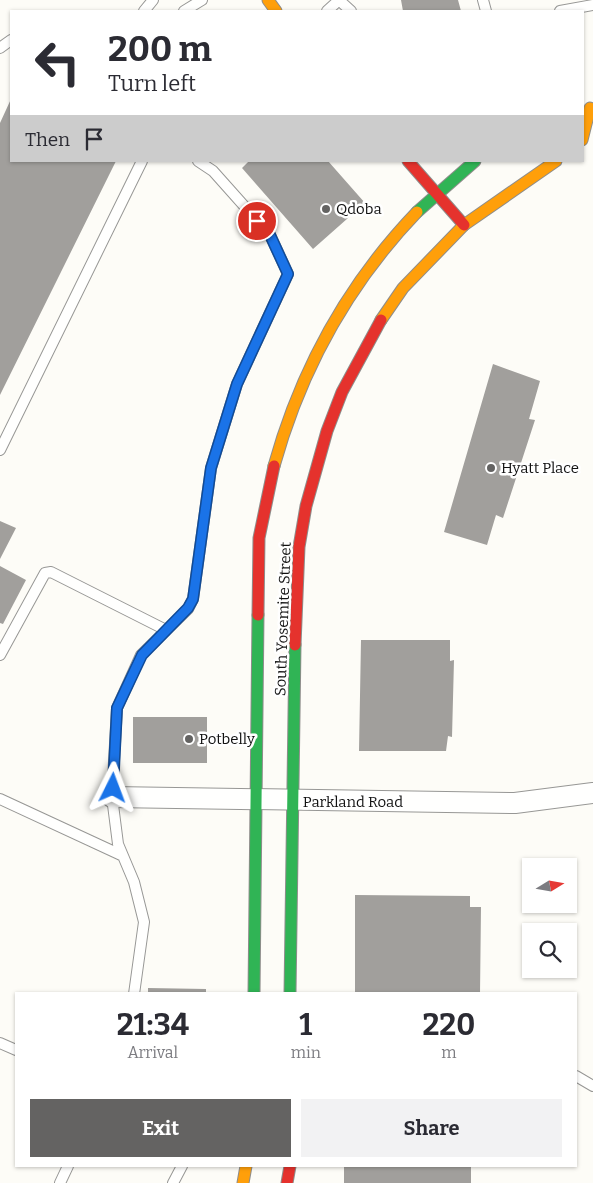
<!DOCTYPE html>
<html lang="en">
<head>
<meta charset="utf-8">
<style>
  :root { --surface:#fff; --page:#f2f2f3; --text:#2b2b33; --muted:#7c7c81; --accent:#646362 }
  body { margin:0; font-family:Bitter,serif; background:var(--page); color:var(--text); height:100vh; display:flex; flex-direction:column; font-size:19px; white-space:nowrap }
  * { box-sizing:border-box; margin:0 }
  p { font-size:16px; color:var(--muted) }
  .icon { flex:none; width:28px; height:28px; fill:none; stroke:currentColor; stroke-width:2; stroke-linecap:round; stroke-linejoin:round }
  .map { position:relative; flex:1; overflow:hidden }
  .drawer { position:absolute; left:15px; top:992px; width:562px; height:175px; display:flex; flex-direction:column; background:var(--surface); border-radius:0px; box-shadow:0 1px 4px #0004 }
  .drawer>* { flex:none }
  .hud { position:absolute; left:10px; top:10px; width:574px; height:152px; border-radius:0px; box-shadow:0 1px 4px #0004; background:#fff; color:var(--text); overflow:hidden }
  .needle { width:32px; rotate:79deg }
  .fabs { position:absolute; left:522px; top:858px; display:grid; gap:10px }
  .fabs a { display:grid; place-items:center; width:55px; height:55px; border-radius:0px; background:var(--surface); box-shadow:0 1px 4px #0004; font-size:25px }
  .pin { position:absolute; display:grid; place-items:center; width:42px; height:42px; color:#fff; margin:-21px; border:2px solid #fff; border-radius:50%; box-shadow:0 1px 5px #0007 }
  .me { position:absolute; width:55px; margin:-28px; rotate:3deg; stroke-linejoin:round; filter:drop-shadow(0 0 4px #0008) }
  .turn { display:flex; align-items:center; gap:18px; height:105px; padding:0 15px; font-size:22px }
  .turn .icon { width:65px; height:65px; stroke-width:2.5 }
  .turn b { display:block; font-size:35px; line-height:42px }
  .then { display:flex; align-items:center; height:48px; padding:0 15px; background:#0003; gap:10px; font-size:19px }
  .eta { display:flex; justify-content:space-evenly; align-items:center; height:85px; text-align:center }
  .eta b { font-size:30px; font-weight:700; line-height:35px }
  .button { display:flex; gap:10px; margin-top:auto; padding:10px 15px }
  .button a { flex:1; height:58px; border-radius:0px; background:var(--accent); color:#fff; font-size:20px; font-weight:700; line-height:58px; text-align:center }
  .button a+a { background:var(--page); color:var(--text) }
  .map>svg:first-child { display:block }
</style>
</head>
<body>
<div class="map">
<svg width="593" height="1183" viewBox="0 0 593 1183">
  <rect width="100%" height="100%" fill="#fdfcf7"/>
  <path fill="#a19f9c" d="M 401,0 L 458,0 L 461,11 L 403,11 Z
    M 11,99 L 11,161 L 116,161 L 0,395 L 0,123 Z
    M 249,161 L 328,161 L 365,203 L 313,249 L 242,168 Z
    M 493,364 L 540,381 L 529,419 L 535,420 L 503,518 L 496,515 L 487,545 L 444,532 Z
    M 0,521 L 16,528 L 0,559 Z
    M 0,566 L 26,580 L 3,624 L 0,623 Z
    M 361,640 L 450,640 L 450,661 L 454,660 L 452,737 L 448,736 L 446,751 L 359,751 Z
    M 133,717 L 207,717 L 207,763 L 133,763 Z
    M 355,895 L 470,896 L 470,907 L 481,907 L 480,994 L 355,994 Z
    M 148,988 L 206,989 L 206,994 L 148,994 Z
    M 344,1166 L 471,1166 L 471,1183 L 344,1183 Z"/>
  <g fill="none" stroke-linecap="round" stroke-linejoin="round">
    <defs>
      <path id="lane" d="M 339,0 L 351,11
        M 483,0 L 486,11
        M 144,11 L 153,0
        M 184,11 L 202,0
        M 327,11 L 339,0
        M 560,11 L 593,5
        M 0,48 L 11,40
        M 0,450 L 142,161
        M 0,655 L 45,573 L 51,572 L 164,629
        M 0,799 L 121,855
        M 134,994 L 144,922 L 134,882 L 118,844 L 112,797 L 117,708 L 141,655 L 188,609 L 193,599 L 211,468 L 237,384 L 288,274 L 270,235 L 213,171 L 198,161
        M 0,1043 L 16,1050
        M 576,1076 L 593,1086
        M 60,1183 L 68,1166
        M 173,1183 L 182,1166"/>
      <path id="street" d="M 112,797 L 515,803 L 593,793"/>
      <path id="fast" d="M 417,212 L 475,161
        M 254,994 L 258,615
        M 290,994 L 295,645"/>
      <path id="slow" d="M 268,0 L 276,11
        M 582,140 L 590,108
        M 381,320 L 403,288 L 464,225 L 556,161
        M 274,466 C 301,369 347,285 417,212
        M 243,1183 L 246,1166"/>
      <path id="jam" d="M 408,161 L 464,225
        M 258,615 L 259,538 L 274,466
        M 295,645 L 299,547 L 306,506 L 327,431 L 342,392 L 381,320
        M 287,1183 L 290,1166"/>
    </defs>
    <use href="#lane" stroke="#979795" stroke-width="12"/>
    <use href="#street" stroke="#979795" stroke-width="22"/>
    <use href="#fast" stroke="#8e8d8b" stroke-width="13"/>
    <use href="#slow" stroke="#8e8d8b" stroke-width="13"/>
    <use href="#jam" stroke="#8e8d8b" stroke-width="13"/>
    <use href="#lane" stroke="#fffffe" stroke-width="10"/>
    <use href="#street" stroke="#fffffe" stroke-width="20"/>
    <use href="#fast" stroke="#30b455" stroke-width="11"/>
    <use href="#slow" stroke="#ff9f0a" stroke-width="11"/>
    <use href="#jam" stroke="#e5322d" stroke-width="11"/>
  </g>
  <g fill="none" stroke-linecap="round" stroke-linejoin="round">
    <defs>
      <path id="route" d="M 113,788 L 117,708 L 142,655 L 188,608 L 193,599 L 211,468 L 237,384 L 288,274 L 270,235 L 257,221"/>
    </defs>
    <use href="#route" stroke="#114b97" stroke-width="12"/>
    <use href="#route" stroke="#1a73e8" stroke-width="9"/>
  </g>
  <g fill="#646362" stroke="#fff" stroke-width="2">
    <circle cx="326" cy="209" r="5"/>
    <circle cx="491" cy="468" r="5"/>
    <circle cx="189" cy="739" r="5"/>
  </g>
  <g text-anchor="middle" stroke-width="5" stroke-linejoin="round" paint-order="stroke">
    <g font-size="15" fill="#111" stroke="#fff" text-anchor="start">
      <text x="336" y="214">Qdoba</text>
      <text x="501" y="473">Hyatt Place</text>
      <text x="199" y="744">Potbelly</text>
    </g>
    <g font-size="15" fill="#111" stroke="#fff">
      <text transform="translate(283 619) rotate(-88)" y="5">South Yosemite Street</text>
      <text x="353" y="807">Parkland Road</text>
    </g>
  </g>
</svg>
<div class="fabs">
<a><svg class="needle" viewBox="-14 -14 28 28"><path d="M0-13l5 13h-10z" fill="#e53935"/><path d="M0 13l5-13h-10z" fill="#7c7c81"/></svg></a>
<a><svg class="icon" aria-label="search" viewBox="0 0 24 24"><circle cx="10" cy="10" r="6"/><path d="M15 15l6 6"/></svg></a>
</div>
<div class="pin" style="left:257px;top:221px;background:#d93025"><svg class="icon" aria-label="arrive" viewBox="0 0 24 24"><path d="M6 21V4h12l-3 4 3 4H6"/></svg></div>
<svg class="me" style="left:113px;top:788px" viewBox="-20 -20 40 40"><path d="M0-17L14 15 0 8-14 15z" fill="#1a73e8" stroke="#fff" stroke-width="4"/></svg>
<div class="hud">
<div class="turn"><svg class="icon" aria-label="left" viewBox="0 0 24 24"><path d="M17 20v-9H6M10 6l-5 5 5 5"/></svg><div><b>200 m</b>Turn left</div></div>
<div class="then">Then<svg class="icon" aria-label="arrive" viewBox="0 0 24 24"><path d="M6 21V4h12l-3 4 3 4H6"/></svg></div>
</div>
<section class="drawer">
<div class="eta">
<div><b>21:34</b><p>Arrival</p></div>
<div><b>1</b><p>min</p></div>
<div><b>220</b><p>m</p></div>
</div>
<div class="button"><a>Exit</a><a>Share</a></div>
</section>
</div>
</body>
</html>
